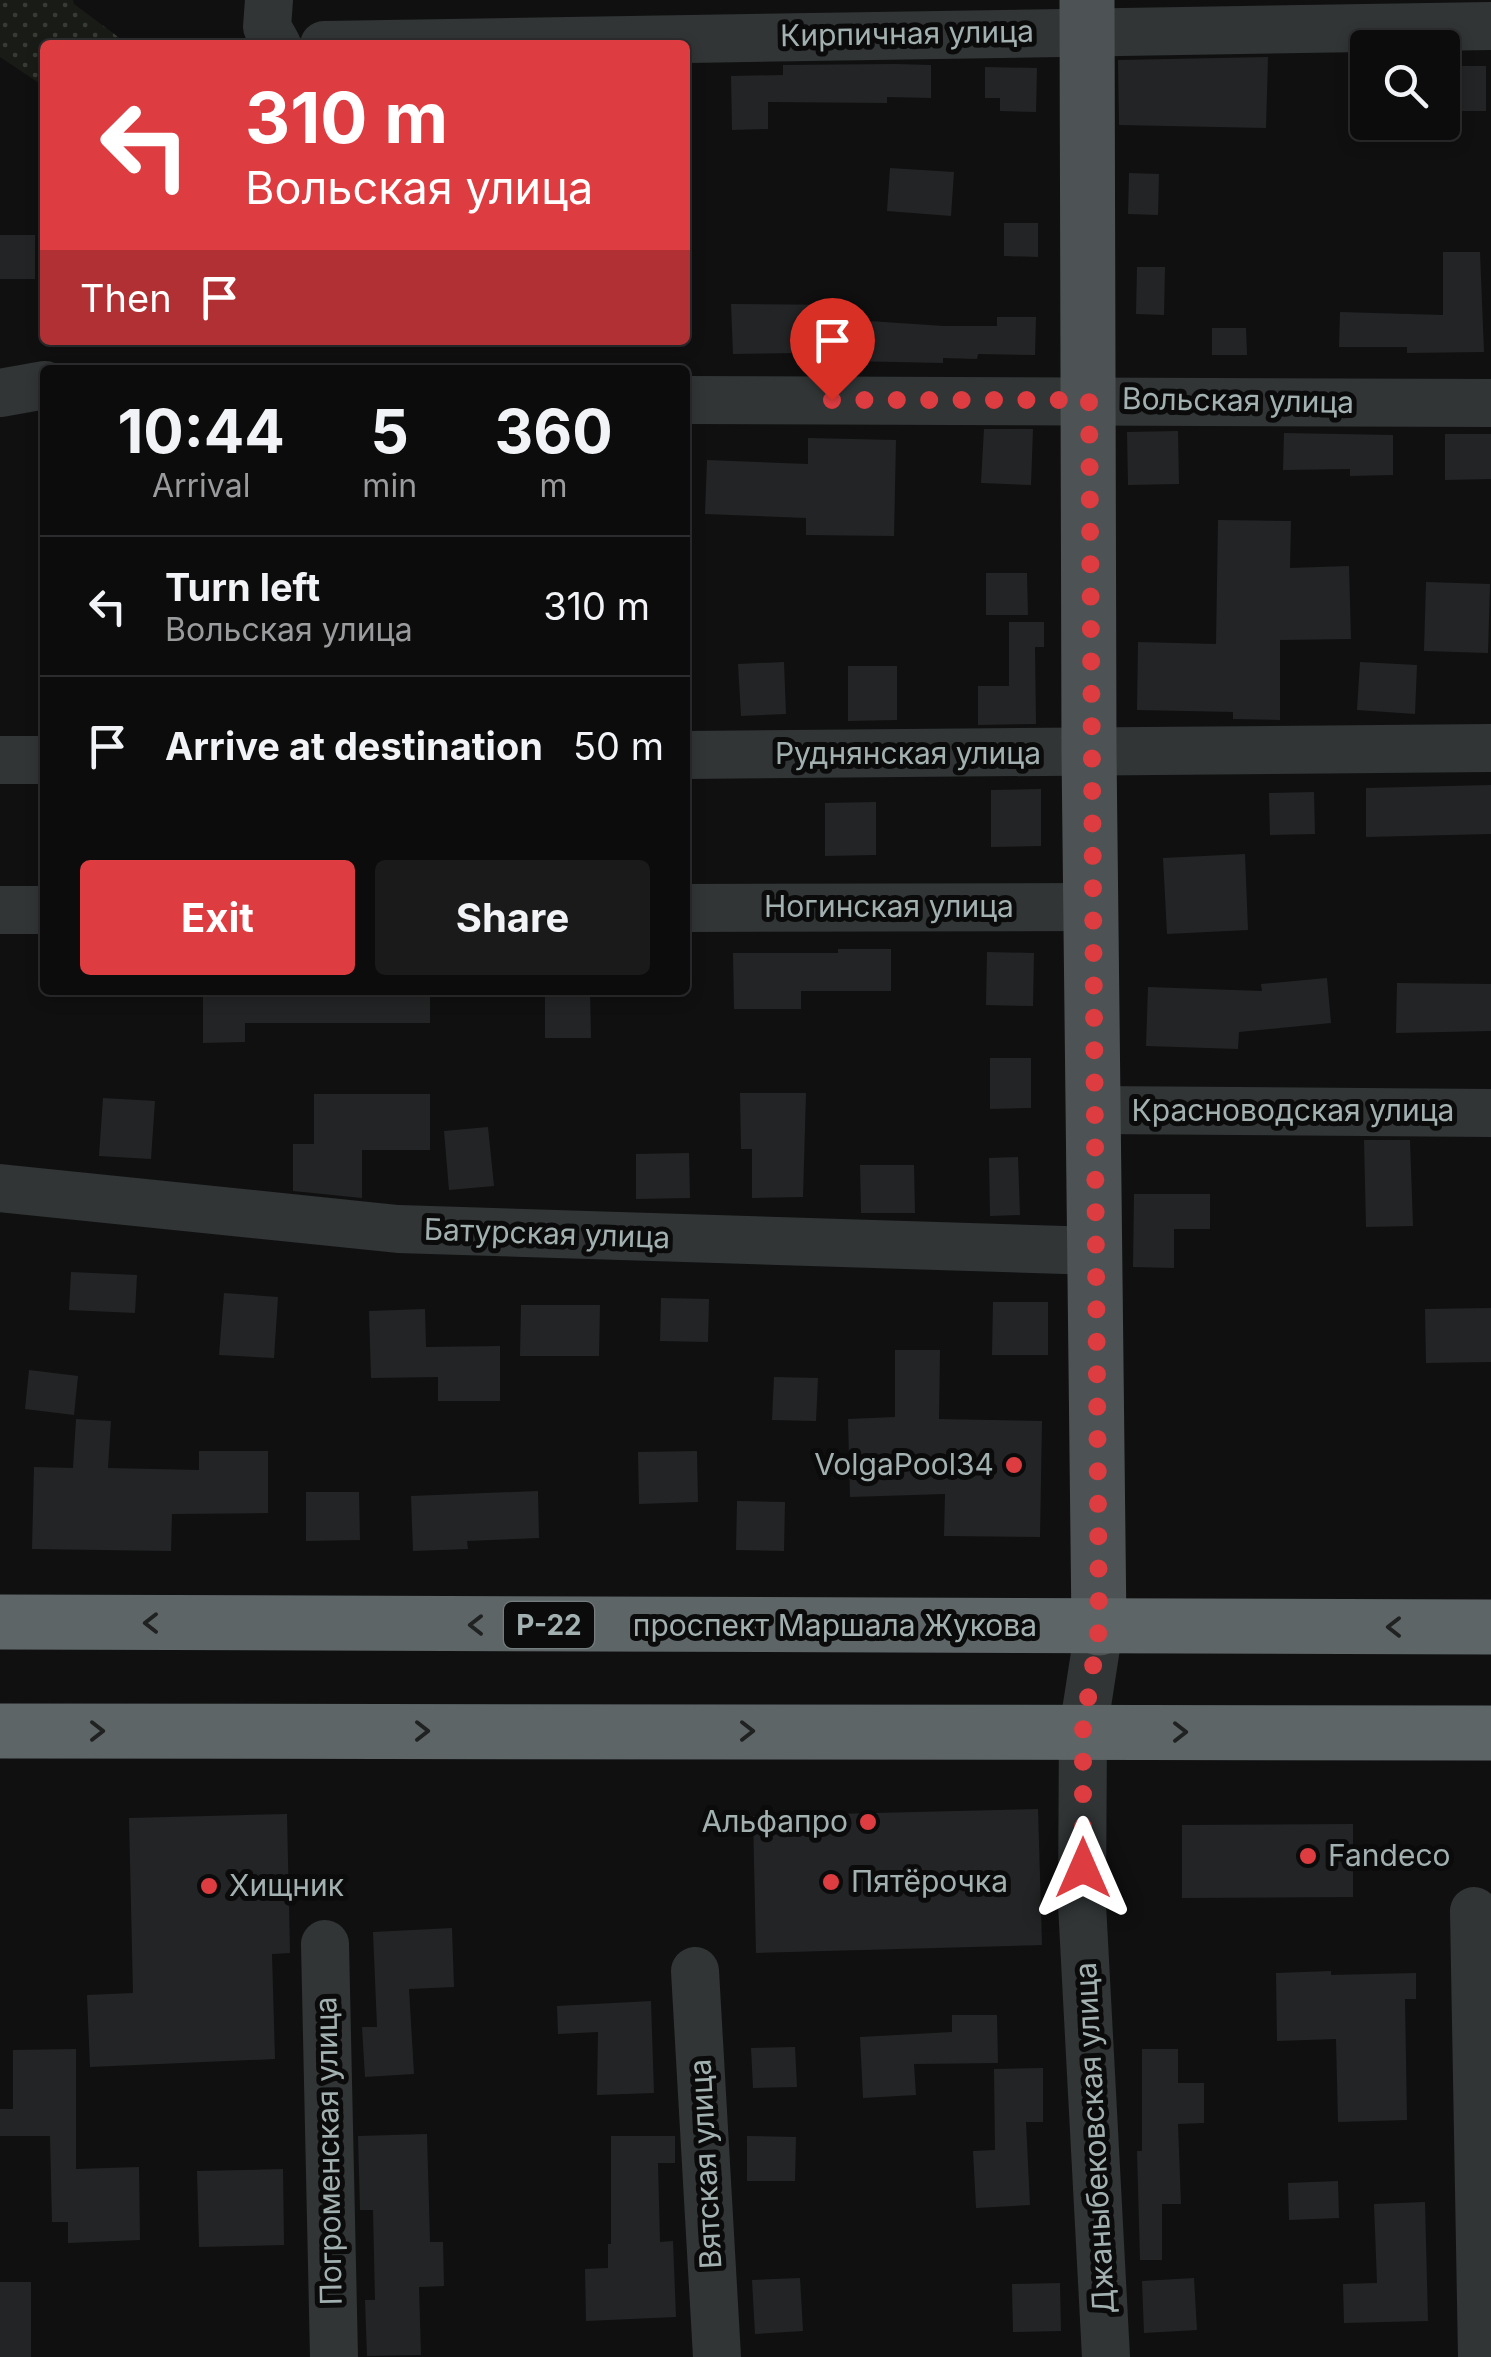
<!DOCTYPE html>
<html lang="en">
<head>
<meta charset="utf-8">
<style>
  :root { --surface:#0c0c0d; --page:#1a1a1b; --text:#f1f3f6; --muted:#9a9b9d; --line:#2c2c2e; --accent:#dd3c41 }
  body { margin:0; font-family:Inter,sans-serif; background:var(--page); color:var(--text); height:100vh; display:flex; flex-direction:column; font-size:38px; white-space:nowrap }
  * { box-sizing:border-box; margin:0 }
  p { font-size:32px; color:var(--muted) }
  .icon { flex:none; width:55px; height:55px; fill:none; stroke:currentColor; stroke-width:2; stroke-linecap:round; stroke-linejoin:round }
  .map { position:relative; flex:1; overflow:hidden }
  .sheet { position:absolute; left:40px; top:365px; width:650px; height:630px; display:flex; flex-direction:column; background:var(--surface); border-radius:10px; box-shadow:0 5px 15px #0003,0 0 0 2px var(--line) }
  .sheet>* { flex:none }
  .hud { position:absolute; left:40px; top:40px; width:650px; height:305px; border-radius:10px; box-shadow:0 5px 15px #0003,0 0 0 2px var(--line); background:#dd3c41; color:#fff; overflow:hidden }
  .buttons { position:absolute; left:1350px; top:30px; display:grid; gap:20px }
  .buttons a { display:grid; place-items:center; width:110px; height:110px; border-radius:10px; background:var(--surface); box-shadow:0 5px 15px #0003,0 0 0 2px var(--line); font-size:50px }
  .pin { position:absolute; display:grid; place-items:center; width:85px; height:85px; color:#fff; margin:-102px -42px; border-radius:50% 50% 50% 0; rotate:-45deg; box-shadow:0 0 10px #0007 }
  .pin .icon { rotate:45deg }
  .me { position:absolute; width:110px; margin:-55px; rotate:0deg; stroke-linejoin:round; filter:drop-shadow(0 0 8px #0008) }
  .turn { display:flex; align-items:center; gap:35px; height:210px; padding:0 40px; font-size:45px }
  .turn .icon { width:130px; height:130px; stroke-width:2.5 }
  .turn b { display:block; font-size:70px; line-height:85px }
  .then { display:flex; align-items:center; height:95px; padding:0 40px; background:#0003; gap:20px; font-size:38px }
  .eta { display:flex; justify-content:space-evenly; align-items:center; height:170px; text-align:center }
  .eta b { font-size:60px; font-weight:700; line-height:70px }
  .action { display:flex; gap:20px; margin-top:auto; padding:20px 40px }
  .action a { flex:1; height:115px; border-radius:10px; background:var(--accent); color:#fff; font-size:40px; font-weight:700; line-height:115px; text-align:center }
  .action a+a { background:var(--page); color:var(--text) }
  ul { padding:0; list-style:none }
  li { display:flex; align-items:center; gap:30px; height:140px; padding:0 40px; border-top:2px solid var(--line) }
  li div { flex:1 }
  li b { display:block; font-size:38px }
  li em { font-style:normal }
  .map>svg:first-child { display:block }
</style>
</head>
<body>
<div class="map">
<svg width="1491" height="2357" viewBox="0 0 1491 2357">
  <defs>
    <pattern id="grass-dots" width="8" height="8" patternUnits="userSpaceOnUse" patternTransform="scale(2.5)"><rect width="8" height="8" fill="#191b16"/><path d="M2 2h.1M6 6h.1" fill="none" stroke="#373a35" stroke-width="1.8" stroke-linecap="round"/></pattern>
  </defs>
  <rect width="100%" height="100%" fill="#101011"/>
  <path fill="url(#grass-dots)" d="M 0,0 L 73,0 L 74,4 L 129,45 L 45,45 L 45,87 L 0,57 Z"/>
  <path fill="#232425" d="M 1268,57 L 1266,128 L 1119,125 L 1118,60 Z
    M 895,64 L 931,65 L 931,98 L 887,97 L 887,103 L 768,102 L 768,129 L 732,130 L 731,76 L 783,75 L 783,65 Z
    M 1443,66 L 1486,66 L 1486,111 L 1443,111 Z
    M 985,67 L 1037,68 L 1036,112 L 1000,111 L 1000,98 L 985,98 Z
    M 890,168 L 954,172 L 951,216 L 887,211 Z
    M 1129,173 L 1159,174 L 1158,215 L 1128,214 Z
    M 1004,223 L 1038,223 L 1038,257 L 1004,256 Z
    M 0,235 L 35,235 L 35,279 L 0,279 Z
    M 1443,252 L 1480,252 L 1484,352 L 1407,353 L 1407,347 L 1339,347 L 1340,312 L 1443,315 Z
    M 1137,267 L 1165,267 L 1164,315 L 1136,314 Z
    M 731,304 L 854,305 L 854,320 L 944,326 L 997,326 L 997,317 L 1036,317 L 1035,355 L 978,354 L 977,359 L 943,358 L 943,363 L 799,360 L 799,353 L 733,354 Z
    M 1212,328 L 1246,328 L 1247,355 L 1212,355 Z
    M 984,429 L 1033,429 L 1031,485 L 981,483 Z
    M 1178,431 L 1179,484 L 1128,485 L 1127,432 Z
    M 1284,433 L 1393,435 L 1393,475 L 1350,476 L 1350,469 L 1283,470 Z
    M 1445,434 L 1491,434 L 1491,479 L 1445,480 Z
    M 808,438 L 896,440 L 894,536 L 806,535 L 806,518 L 705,514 L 707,460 L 808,464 Z
    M 1218,520 L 1291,521 L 1290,568 L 1349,566 L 1351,639 L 1280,640 L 1280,720 L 1233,719 L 1233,712 L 1137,710 L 1138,642 L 1216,644 Z
    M 986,573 L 1027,573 L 1028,615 L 986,615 Z
    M 1426,582 L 1490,584 L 1488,653 L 1424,651 Z
    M 1009,622 L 1044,622 L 1044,647 L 1035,647 L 1036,724 L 978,725 L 978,686 L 1009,686 Z
    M 784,662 L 786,714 L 741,716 L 738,664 Z
    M 1360,662 L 1417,665 L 1415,714 L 1357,710 Z
    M 848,666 L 897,666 L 897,720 L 848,721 Z
    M 1491,785 L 1491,834 L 1366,837 L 1366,788 Z
    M 1041,789 L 1041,846 L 991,847 L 991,790 Z
    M 1314,792 L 1315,834 L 1270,835 L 1269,793 Z
    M 876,802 L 876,855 L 825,856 L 825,803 Z
    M 1245,854 L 1248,930 L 1167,934 L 1163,858 Z
    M 838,949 L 891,949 L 891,991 L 801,991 L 801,1009 L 734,1009 L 733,953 L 838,953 Z
    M 987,952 L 1034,953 L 1033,1006 L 986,1005 Z
    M 1327,978 L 1331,1023 L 1239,1032 L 1238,1049 L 1146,1046 L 1148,987 L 1262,991 L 1261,984 Z
    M 1397,983 L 1491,984 L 1491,1031 L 1396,1033 Z
    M 203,990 L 430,990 L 430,1023 L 245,1023 L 245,1042 L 203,1043 Z
    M 545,990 L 590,990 L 591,1038 L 545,1038 Z
    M 990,1058 L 1031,1058 L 1031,1108 L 990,1109 Z
    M 740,1093 L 806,1093 L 803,1197 L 752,1198 L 752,1149 L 741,1149 Z
    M 314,1094 L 430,1094 L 430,1150 L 362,1150 L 362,1198 L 293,1191 L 293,1144 L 314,1144 Z
    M 103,1098 L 155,1101 L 151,1159 L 99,1156 Z
    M 488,1127 L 494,1186 L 449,1190 L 444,1131 Z
    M 1364,1140 L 1410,1140 L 1413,1226 L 1366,1227 Z
    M 689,1153 L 690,1198 L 636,1199 L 636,1154 Z
    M 1018,1157 L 1020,1215 L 990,1216 L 989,1158 Z
    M 860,1165 L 914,1165 L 915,1213 L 861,1213 Z
    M 1134,1194 L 1210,1194 L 1210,1229 L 1174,1229 L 1174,1268 L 1133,1267 Z
    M 71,1272 L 137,1275 L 135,1313 L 69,1310 Z
    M 224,1293 L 278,1297 L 274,1358 L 219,1355 Z
    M 661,1298 L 709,1299 L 708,1342 L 660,1341 Z
    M 993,1302 L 1048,1302 L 1048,1355 L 992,1355 Z
    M 521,1305 L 600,1305 L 599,1356 L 520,1356 Z
    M 1491,1308 L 1491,1362 L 1426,1363 L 1425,1309 Z
    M 425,1309 L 426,1347 L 500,1346 L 500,1401 L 438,1401 L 438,1377 L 371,1378 L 369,1311 Z
    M 895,1350 L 940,1350 L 939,1419 L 1042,1421 L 1040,1537 L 944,1536 L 945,1494 L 850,1497 L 848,1419 L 895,1417 Z
    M 29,1370 L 78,1376 L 74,1415 L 25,1409 Z
    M 774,1377 L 818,1378 L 816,1421 L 772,1420 Z
    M 76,1419 L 111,1421 L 108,1468 L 199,1470 L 199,1451 L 268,1451 L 268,1513 L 172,1514 L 171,1551 L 32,1549 L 34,1467 L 73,1468 Z
    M 697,1451 L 698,1502 L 639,1504 L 638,1452 Z
    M 538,1491 L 539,1538 L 467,1541 L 468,1549 L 413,1551 L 411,1496 Z
    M 306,1492 L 359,1492 L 360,1540 L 306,1541 Z
    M 737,1501 L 785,1502 L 784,1551 L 736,1550 Z
    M 1038,1809 L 1042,1945 L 756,1953 L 753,1816 Z
    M 287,1814 L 290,1953 L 272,1954 L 275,2059 L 90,2067 L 87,1995 L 133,1993 L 129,1818 Z
    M 1353,1824 L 1353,1897 L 1182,1898 L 1182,1825 Z
    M 452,1928 L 454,1987 L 409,1989 L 414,2074 L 365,2077 L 362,2027 L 377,2027 L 373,1932 Z
    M 1331,1971 L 1331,1975 L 1416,1973 L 1416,1999 L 1405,1999 L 1407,2120 L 1338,2122 L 1336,2039 L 1277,2041 L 1276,1973 Z
    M 651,2001 L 654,2093 L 597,2095 L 598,2032 L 558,2034 L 557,2006 Z
    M 952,2015 L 997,2015 L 998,2063 L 914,2064 L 916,2095 L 863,2098 L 860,2037 L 952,2032 Z
    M 795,2047 L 797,2087 L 753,2088 L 751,2048 Z
    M 76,2049 L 76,2169 L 139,2167 L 140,2240 L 68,2243 L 68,2222 L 52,2222 L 50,2136 L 0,2136 L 0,2109 L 13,2109 L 13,2050 Z
    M 1142,2049 L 1178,2049 L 1178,2083 L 1204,2083 L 1204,2123 L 1178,2124 L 1181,2204 L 1162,2204 L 1162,2260 L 1140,2260 L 1137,2151 L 1142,2151 Z
    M 1043,2068 L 1043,2122 L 1026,2122 L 1030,2205 L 976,2208 L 973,2151 L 995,2150 L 994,2069 Z
    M 427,2134 L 430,2242 L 443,2242 L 444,2286 L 419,2287 L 421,2355 L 367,2356 L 365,2300 L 375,2300 L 373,2210 L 360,2210 L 358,2136 Z
    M 611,2136 L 675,2136 L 675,2163 L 658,2163 L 660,2242 L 673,2241 L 676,2317 L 586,2321 L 585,2269 L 608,2268 L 608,2244 L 611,2244 Z
    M 747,2136 L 796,2137 L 795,2181 L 747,2181 Z
    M 283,2169 L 284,2245 L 199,2247 L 197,2171 Z
    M 1338,2181 L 1339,2218 L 1289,2220 L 1288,2183 Z
    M 1425,2202 L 1428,2321 L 1344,2323 L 1343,2284 L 1377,2283 L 1374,2204 Z
    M 800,2278 L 803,2331 L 755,2334 L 752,2280 Z
    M 1194,2278 L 1197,2330 L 1144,2333 L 1142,2281 Z
    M 0,2282 L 31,2282 L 31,2357 L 0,2357 Z
    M 1060,2283 L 1061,2331 L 1013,2332 L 1012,2284 Z"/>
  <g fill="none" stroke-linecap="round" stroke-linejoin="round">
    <path stroke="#313535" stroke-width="48" d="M 269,0 L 267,27 L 277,45
      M 324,45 L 1491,26
      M 0,393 L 45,385
      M 685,400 L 1491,403
      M 685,755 L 1491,748
      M 0,760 L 45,760
      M 685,908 L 1092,907
      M 0,910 L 45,910
      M 1095,1110 L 1491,1113
      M 0,1188 L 398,1229 L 1097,1251
      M 1099,1628 L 1083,1731 L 1082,1904 L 1106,2357
      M 1474,1911 L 1482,2357
      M 325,1944 L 334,2357
      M 695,1971 L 717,2357"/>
    <path stroke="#4d5354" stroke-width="55" d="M 1087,0 L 1089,752 L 1099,1628"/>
    <path stroke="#5e6566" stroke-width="55" d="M 0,1622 L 1491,1627
      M 0,1731 L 1491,1733"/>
  </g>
  <defs><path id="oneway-chevron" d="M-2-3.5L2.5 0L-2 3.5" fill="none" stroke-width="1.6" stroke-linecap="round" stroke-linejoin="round" transform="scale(2.5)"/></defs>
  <g stroke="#202222">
    <use href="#oneway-chevron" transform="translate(151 1623) rotate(-180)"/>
    <use href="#oneway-chevron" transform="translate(476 1625) rotate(-180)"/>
    <use href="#oneway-chevron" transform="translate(1394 1627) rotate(180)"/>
    <use href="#oneway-chevron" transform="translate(97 1731)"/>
    <use href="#oneway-chevron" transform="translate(422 1731)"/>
    <use href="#oneway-chevron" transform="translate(747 1731)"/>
    <use href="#oneway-chevron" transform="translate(1180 1732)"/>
  </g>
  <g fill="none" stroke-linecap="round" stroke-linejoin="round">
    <path stroke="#dd3c41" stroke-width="18" stroke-dasharray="0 32.4" d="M 832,400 L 1089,400 L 1099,1628 L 1083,1730 L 1083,1868"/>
  </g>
  <g fill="#dd3c41" stroke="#0b0b0c" stroke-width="4">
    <circle cx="1014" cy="1465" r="10"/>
    <circle cx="868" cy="1822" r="10"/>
    <circle cx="1308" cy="1856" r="10"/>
    <circle cx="831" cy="1882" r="10"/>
    <circle cx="209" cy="1886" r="10"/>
  </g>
  <g text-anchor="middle" stroke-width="10" stroke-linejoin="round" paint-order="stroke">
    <rect fill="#0b0b0c" stroke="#757e7f" stroke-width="2.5" x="504" y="1602" width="90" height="46" rx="8"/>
    <g font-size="28" font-weight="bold" fill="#a2b0b0">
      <text x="549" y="1635">Р-22</text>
    </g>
    <g font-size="30" fill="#a2b0b0" stroke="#0b0b0c">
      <text transform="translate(907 34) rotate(-1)" y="10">Кирпичная улица</text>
      <text transform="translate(1238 401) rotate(1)" y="10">Вольская улица</text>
      <text x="908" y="764">Руднянская улица</text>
      <text x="889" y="917">Ногинская улица</text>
      <text x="1293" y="1121">Красноводская улица</text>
      <text transform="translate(547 1234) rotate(2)" y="10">Батурская улица</text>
      <text x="835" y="1636">проспект Маршала Жукова</text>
      <text transform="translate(1095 2138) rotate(-93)" y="10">Джаныбековская улица</text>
      <text transform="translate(329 2151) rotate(-91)" y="10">Погроменская улица</text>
      <text transform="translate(706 2164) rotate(-93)" y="10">Вятская улица</text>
    </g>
    <g font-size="30" fill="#a2b0b0" stroke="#0b0b0c" text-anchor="start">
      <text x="994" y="1475" text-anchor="end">VolgaPool34</text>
      <text x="848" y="1832" text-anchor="end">Альфапро</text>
      <text x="1328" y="1866">Fandeco</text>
      <text x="851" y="1892">Пятёрочка</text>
      <text x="229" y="1896">Хищник</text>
    </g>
  </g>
</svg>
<div class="buttons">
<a><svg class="icon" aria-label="search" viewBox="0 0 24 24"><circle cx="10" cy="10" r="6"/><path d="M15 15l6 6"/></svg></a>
</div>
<div class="pin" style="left:832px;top:400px;background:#d93025"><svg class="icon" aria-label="arrive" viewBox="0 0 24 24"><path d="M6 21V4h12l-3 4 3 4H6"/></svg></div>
<svg class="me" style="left:1083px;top:1868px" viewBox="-20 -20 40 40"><path d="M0-17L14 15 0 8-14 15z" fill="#dd3c41" stroke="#fff" stroke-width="4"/></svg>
<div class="hud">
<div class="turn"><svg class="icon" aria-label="left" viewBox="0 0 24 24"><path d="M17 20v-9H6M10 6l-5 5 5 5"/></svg><div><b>310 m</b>Вольская улица</div></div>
<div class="then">Then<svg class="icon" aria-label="arrive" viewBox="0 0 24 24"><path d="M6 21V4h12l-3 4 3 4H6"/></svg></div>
</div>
<section class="sheet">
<div class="eta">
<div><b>10:44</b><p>Arrival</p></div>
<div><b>5</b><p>min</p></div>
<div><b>360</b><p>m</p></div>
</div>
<ul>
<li><svg class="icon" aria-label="left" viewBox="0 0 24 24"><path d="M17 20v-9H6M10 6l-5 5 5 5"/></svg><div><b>Turn left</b><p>Вольская улица</p></div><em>310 m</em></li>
<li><svg class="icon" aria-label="arrive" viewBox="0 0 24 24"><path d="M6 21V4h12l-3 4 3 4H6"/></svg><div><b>Arrive at destination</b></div><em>50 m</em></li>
</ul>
<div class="action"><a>Exit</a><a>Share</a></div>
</section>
</div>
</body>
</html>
